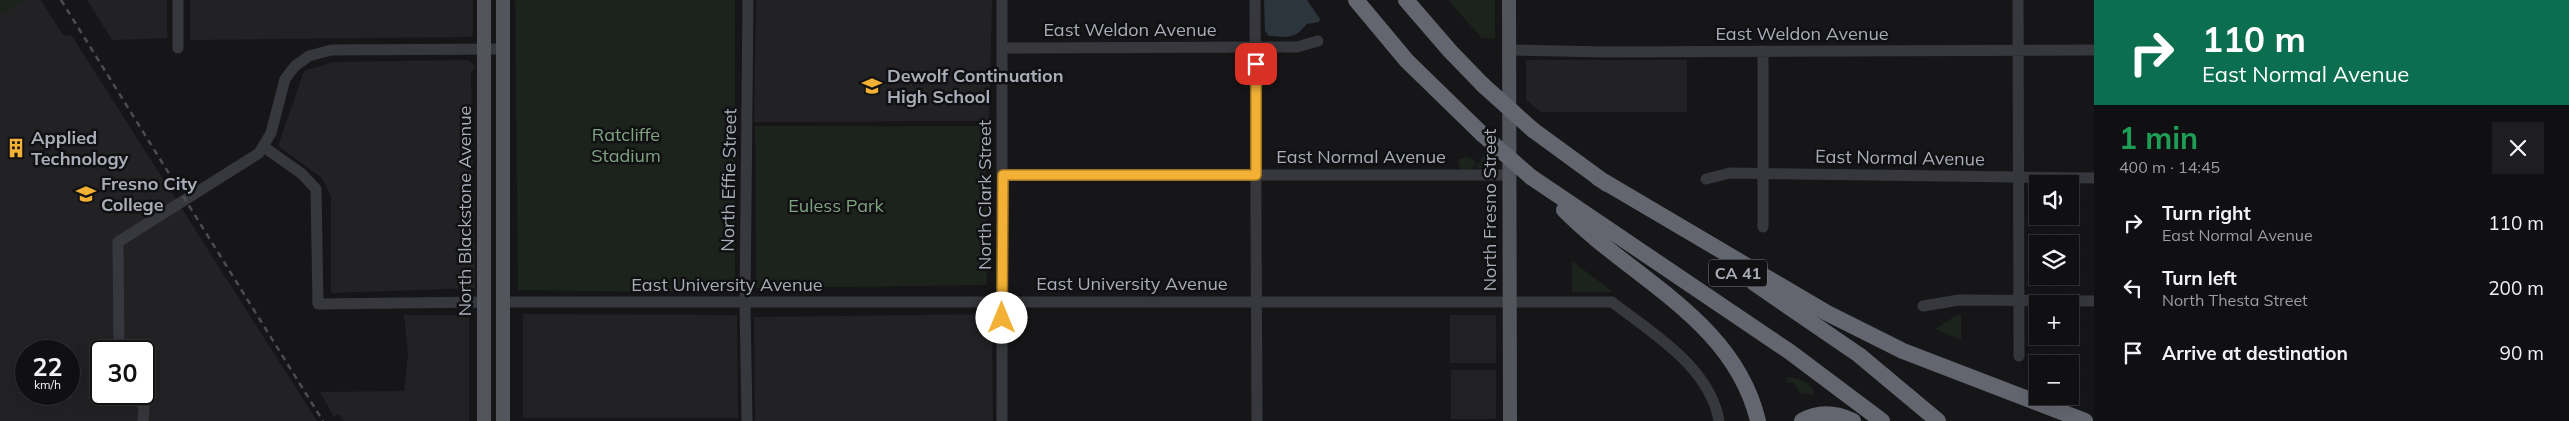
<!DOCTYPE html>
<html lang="en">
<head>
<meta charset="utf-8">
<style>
  :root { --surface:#101012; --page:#1e1e20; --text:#f1f3f6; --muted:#9c9d9f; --line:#303032 }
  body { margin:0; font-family:Mulish,sans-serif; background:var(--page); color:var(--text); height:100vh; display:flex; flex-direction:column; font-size:19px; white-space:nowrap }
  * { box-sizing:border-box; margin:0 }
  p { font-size:16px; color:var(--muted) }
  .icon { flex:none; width:28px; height:28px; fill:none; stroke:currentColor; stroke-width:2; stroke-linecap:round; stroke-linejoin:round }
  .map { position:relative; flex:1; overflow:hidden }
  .side { display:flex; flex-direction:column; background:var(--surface); width:475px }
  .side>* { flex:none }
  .guide { background:#0b6e4f; color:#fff; overflow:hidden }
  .controls { position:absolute; left:2029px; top:175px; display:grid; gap:10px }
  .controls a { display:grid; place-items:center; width:50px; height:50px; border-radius:0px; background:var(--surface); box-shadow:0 5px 20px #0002,0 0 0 1px var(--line); font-size:25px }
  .speed { position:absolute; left:15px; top:340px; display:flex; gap:10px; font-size:25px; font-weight:700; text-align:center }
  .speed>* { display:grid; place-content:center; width:65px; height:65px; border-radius:50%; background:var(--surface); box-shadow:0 5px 20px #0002,0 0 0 1px var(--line); line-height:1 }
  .speed small { font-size:12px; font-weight:400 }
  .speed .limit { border:2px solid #111; border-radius:8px; background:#fff; color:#111 }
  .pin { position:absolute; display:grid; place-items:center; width:42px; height:42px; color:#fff; margin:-21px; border-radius:10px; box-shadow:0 2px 8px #0006 }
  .me { position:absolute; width:55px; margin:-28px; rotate:0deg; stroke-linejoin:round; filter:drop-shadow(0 0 4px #0008) }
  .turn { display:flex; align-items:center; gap:18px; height:105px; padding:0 25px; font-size:22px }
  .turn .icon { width:65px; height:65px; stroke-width:2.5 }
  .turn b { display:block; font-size:35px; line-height:42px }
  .round { display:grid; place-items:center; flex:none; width:52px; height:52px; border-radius:0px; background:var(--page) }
  .summary { display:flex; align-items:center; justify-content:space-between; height:85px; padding:0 25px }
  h1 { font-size:30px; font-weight:700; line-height:38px; color:#1e9e55 }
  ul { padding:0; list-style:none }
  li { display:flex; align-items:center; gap:15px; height:65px; padding:0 25px }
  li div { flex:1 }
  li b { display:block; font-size:19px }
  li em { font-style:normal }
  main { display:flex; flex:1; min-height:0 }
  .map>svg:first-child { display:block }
</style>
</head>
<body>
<main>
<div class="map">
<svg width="2094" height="421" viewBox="0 0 2094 421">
  <rect width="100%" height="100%" fill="#161618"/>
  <path fill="#222225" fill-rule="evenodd" d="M 0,0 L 41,0 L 63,35 L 72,36 L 317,421 L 0,421 ZM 26,351 L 69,351 L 69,394 L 26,394 ZM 101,351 L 144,351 L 144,394 L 101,394 Z
    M 87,0 L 167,0 L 167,38 L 112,40 Z
    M 190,0 L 473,0 L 473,33 L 471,37 L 190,40 Z
    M 756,0 L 992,0 L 989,121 L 754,122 Z
    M 468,60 L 475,66 L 471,74 L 475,288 L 331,293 L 331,197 L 322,178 L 278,146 L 304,71 L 333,62 Z
    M 1526,60 L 1687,60 L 1687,112 L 1541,112 L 1526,100 Z
    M 523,314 L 737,315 L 738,418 L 523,418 Z
    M 992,314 L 993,421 L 755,421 L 754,317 Z
    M 404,315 L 469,315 L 469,421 L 344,421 L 339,414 L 334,417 L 320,392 L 404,391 L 408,354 Z
    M 1450,315 L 1496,315 L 1496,363 L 1450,363 Z
    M 1451,370 L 1496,370 L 1496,417 L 1494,419 L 1451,419 Z"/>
  <path fill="#1c231d" d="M 0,0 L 25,0 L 0,16 Z
    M 515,0 L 735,0 L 735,293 L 518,290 Z
    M 1448,0 L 1495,0 L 1495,38 L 1482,38 Z
    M 755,126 L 986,126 L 987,285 L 756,288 Z
    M 1488,155 L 1494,165 L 1492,168 L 1479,168 L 1474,165 L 1472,169 L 1460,169 L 1458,160 L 1466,157 L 1473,159 L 1477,165 L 1483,156 Z
    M 1572,261 L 1613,292 L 1572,292 Z
    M 1957,315 L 1961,315 L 1961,340 L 1935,329 Z
    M 1788,376 C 1799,380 1813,381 1814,395 L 1800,393 L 1793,382 L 1789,383 L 1786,382 Z"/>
  <path fill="#2c353c" d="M 1264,0 L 1307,0 L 1320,19 L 1319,22 L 1307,24 C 1294,40 1288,37 1269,36 L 1265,31 Z"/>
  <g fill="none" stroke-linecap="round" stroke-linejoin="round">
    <path stroke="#37383d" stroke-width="11" d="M 178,0 L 178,48
      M 1255,0 L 1257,421
      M 2018,0 L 2019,356
      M 1002,48 L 1297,47 L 1318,41
      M 1510,50 L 1606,52 L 2094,50
      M 1763,51 L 1763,227
      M 264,147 L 302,174 L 316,189 L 318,304 L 484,302
      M 1003,175 L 1509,175
      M 1706,179 L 1730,173 L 2094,178
      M 503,302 L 1612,302 C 1652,333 1710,367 1719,421
      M 1923,306 L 1959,300 L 2094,301
      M 119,351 L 118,242 L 259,153 L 271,133 L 285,79 L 295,66 L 309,56 L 331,50 L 503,49
      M 137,394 L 144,408 L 143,421
      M 747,421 L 745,303 L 748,0
      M 1002,421 L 1002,0"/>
    <path stroke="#53555c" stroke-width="14" d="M 484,0 L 484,421
      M 1509,0 L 1510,421
      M 503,421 L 503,0"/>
    <path stroke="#63666e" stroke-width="16" d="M 1356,0 L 1407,61 L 1482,134
      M 1406,0 L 1450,51 L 1483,85
      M 1533,130 L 1607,184
      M 1531,177 L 1790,352 L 1882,421
      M 1598,178 L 1827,313 L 1903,351 L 2085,421
      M 1564,210 C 1632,279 1734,320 1758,421
      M 1754,283 L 1859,355 L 1938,421
      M 1802,421 C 1819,411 1836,413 1853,421"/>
    <path stroke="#4a4c52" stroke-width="2.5" stroke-dasharray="6 5" stroke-linecap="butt" d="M 61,0 L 323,421"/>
    <path stroke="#63666e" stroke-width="16" d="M 1483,85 L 1533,130
      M 1482,134 L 1531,177"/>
  </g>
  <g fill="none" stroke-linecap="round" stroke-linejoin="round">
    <defs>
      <path id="route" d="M 1002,318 L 1003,175 L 1256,175 L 1256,64"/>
    </defs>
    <use href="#route" stroke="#9d7322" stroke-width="12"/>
    <use href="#route" stroke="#f2b134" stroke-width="9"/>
  </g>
  <defs>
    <symbol id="school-bare" viewBox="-9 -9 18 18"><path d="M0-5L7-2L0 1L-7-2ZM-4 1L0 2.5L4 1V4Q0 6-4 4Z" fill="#f2b134" stroke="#111113" stroke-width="2.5" paint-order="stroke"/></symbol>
    <symbol id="building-bare" viewBox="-9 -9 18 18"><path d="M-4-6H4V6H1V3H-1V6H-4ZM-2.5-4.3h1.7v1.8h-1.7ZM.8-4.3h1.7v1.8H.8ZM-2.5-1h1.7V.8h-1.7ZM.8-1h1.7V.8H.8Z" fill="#f2b134" stroke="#111113" stroke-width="2.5" paint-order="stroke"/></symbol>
    <symbol id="university-bare" viewBox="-9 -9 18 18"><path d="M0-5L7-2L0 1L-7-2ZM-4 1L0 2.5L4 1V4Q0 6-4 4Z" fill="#f2b134" stroke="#111113" stroke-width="2.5" paint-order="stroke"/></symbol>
  </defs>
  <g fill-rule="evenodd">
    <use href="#school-bare" x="858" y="72" width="28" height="28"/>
    <use href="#building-bare" x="2" y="134" width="28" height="28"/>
    <use href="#university-bare" x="72" y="180" width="28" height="28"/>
  </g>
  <g text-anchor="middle" stroke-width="5" stroke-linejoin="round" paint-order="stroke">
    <rect fill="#111113" stroke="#7b7e86" stroke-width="1" x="1709" y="259.5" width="58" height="27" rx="4"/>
    <g font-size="16" font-weight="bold" fill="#a8adb8">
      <text x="1738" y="279">CA 41</text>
    </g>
    <g font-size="18" fill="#a8adb8" stroke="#111113">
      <text x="1130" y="36">East Weldon Avenue</text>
      <text x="1802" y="40">East Weldon Avenue</text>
      <text x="1361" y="163">East Normal Avenue</text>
      <text transform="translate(1900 158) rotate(1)" y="6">East Normal Avenue</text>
      <text transform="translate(729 180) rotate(-89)" y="6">North Effie Street</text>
      <text transform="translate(985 195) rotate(-90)" y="6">North Clark Street</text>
      <text transform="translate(1490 210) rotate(-90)" y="6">North Fresno Street</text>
      <text transform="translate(465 211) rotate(-90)" y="6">North Blackstone Avenue</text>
      <text x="1132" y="290">East University Avenue</text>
      <text x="727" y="291">East University Avenue</text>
    </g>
    <g font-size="18" font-weight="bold" fill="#a8adb8" stroke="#111113" text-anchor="start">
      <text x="887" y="82">Dewolf Continuation<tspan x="887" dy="21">High School</tspan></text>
      <text x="31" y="144">Applied<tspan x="31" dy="21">Technology</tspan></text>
      <text x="101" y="190">Fresno City<tspan x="101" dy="21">College</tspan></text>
    </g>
    <g font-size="18" fill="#7fa381" stroke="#111113">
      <text x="626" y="141">Ratcliffe<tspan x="626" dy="21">Stadium</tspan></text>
      <text x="836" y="212">Euless Park</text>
    </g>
  </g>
</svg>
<div class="controls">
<a><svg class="icon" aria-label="sound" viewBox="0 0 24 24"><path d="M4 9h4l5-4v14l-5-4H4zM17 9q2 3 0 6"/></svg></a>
<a><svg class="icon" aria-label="layers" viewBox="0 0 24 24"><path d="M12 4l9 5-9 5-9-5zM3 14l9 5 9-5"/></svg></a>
<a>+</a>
<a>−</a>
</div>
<div class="speed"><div>22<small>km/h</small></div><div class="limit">30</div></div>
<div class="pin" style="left:1256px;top:64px;background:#d93025"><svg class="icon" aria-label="arrive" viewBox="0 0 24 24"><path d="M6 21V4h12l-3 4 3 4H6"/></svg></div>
<svg class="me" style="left:1002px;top:318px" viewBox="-20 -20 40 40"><circle r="19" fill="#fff"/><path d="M0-13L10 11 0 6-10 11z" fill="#f2b134"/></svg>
</div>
<section class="side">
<div class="guide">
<div class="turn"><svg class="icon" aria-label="right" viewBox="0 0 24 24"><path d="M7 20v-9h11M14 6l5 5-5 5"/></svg><div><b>110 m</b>East Normal Avenue</div></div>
</div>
<div class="summary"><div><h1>1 min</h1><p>400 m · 14:45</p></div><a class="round"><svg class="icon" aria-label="close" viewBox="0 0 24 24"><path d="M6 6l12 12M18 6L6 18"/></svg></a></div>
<ul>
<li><svg class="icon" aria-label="right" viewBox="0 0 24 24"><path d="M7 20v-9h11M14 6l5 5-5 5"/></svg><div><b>Turn right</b><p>East Normal Avenue</p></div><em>110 m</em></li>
<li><svg class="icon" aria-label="left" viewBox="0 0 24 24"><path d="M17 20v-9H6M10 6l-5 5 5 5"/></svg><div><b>Turn left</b><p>North Thesta Street</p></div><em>200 m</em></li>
<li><svg class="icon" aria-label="arrive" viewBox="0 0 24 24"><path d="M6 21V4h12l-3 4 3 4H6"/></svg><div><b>Arrive at destination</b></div><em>90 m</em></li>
</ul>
</section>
</main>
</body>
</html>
